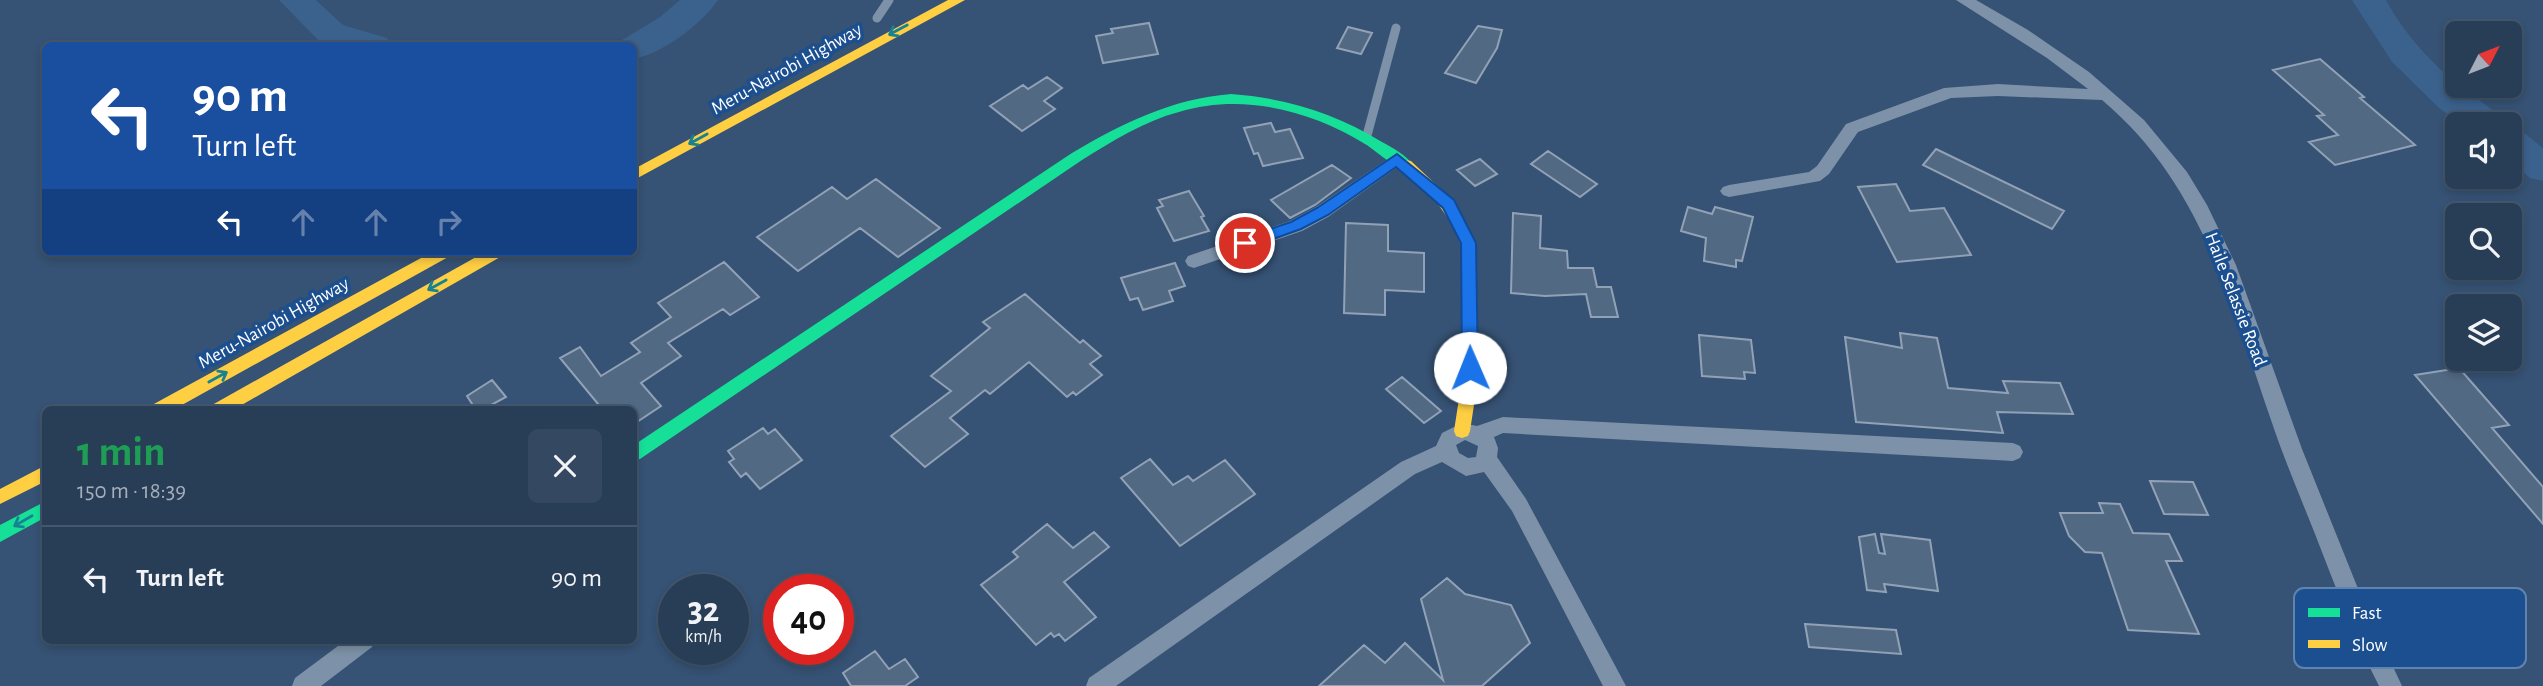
<!DOCTYPE html>
<html lang="en">
<head>
<meta charset="utf-8">
<style>
  :root { --surface:#283e57; --page:#344961; --text:#f1f3f6; --muted:#a5aeba; --line:#44576d }
  body { margin:0; font-family:"Alegreya Sans",sans-serif; background:var(--page); color:var(--text); height:100vh; display:flex; flex-direction:column; font-size:26px; white-space:nowrap }
  * { box-sizing:border-box; margin:0 }
  p { font-size:23px; color:var(--muted) }
  .icon { flex:none; width:38px; height:38px; fill:none; stroke:currentColor; stroke-width:2; stroke-linecap:round; stroke-linejoin:round }
  .map { position:relative; flex:1; overflow:hidden }
  .side { position:absolute; left:42px; top:406px; width:595px; height:238px; display:flex; flex-direction:column; background:var(--surface); border-radius:10px; box-shadow:0 4px 10px #0003,0 0 0 2px var(--line) }
  .side>* { flex:none }
  .banner { position:absolute; left:42px; top:42px; width:595px; height:214px; border-radius:10px; box-shadow:0 4px 10px #0003,0 0 0 2px var(--line); background:#1a4fa0; color:#fff; overflow:hidden }
  .needle { width:46px; rotate:48deg }
  .tools { position:absolute; left:2445px; top:21px; display:grid; gap:14px }
  .tools a { display:grid; place-items:center; width:77px; height:77px; border-radius:10px; background:var(--surface); box-shadow:0 4px 10px #0003,0 0 0 2px var(--line); font-size:35px }
  .speed { position:absolute; left:658px; top:574px; display:flex; gap:14px; font-size:35px; font-weight:700; text-align:center }
  .speed>* { display:grid; place-content:center; width:91px; height:91px; border-radius:50%; background:var(--surface); box-shadow:0 4px 10px #0003,0 0 0 2px var(--line); line-height:1 }
  .speed small { font-size:18px; font-weight:400 }
  .speed .limit { border:10px solid #d22; background:#fff; color:#111 }
  .pin { position:absolute; display:grid; place-items:center; width:60px; height:60px; color:#fff; margin:-30px; border:4px solid #fff; border-radius:50%; box-shadow:0 2px 7px #0007 }
  .me { position:absolute; width:77px; margin:-38px; rotate:359deg; stroke-linejoin:round; filter:drop-shadow(0 0 5px #0008) }
  .turn { display:flex; align-items:center; gap:24px; height:147px; padding:0 35px; font-size:32px }
  .turn .icon { width:91px; height:91px; stroke-width:2.5 }
  .turn b { display:block; font-size:49px; line-height:60px }
  .lanes { display:flex; align-items:center; height:66px; padding:0 35px; background:#0003; justify-content:center; gap:35px; direction:ltr }
  .lanes .off { opacity:.35 }
  .round { display:grid; place-items:center; flex:none; width:74px; height:74px; border-radius:10px; background:var(--page) }
  .summary { display:flex; align-items:center; justify-content:space-between; height:119px; padding:0 35px }
  h1 { font-size:42px; font-weight:700; line-height:52px; color:#1e9e55 }
  ul { padding:0; list-style:none }
  li { display:flex; align-items:center; gap:21px; height:105px; padding:0 35px; border-top:2px solid var(--line) }
  li div { flex:1 }
  li b { display:block; font-size:26px }
  li em { font-style:normal }
  .map>svg:first-child { display:block }
</style>
</head>
<body>
<div class="map">
<svg width="2543" height="686" viewBox="0 0 2543 686">
  <rect width="100%" height="100%" fill="#365274"/>
  <g fill="none" stroke-linecap="round" stroke-linejoin="round">
    <path fill="#3b618d" fill-rule="evenodd" d="M 279,0 L 316,0 L 343,25 L 387,38 L 392,46 L 334,46 L 319,41 Z
      M 680,0 L 718,0 C 701,25 663,53 634,59 L 634,46 L 618,46 L 622,40 L 660,17 Z
      M 2352,0 L 2386,0 C 2404,34 2432,63 2459,86 C 2474,98 2495,108 2504,124 L 2461,124 L 2439,108 L 2392,62 Z
      M 2510,128 L 2523,132 L 2543,148 L 2543,181 L 2530,178 L 2510,161 Z"/>
  </g>
  <path fill="#526984" stroke="#92a2b6" stroke-width="2" d="M 1149,23 L 1158,54 L 1103,63 L 1096,36 L 1113,33 L 1111,29 Z
    M 1478,26 L 1502,30 L 1497,48 L 1476,83 L 1445,73 Z
    M 1348,27 L 1372,33 L 1361,54 L 1337,48 Z
    M 2320,59 L 2364,97 L 2360,98 L 2415,145 L 2335,165 L 2309,142 L 2338,135 L 2317,116 L 2324,115 L 2273,70 Z
    M 1047,77 L 1062,88 L 1044,101 L 1055,109 L 1022,131 L 990,106 L 1023,85 L 1028,89 Z
    M 1271,123 L 1275,132 L 1290,129 L 1303,158 L 1263,166 L 1258,153 L 1254,154 L 1244,128 Z
    M 1936,149 L 2064,211 L 2052,229 L 1923,165 Z
    M 1548,151 L 1597,184 L 1580,197 L 1531,164 Z
    M 1480,159 L 1497,174 L 1475,186 L 1457,170 Z
    M 1332,165 L 1351,178 L 1315,205 L 1290,218 L 1271,200 Z
    M 876,179 L 940,228 L 898,257 L 860,228 L 798,271 L 757,237 L 832,187 L 847,199 Z
    M 1896,184 L 1910,211 L 1944,208 L 1971,255 L 1897,262 L 1858,187 Z
    M 1189,191 L 1204,216 L 1201,217 L 1209,231 L 1174,241 L 1157,208 L 1163,206 L 1159,200 Z
    M 1688,207 L 1712,214 L 1715,207 L 1753,217 L 1742,261 L 1736,260 L 1736,267 L 1704,261 L 1706,238 L 1681,231 Z
    M 1513,213 L 1541,216 L 1540,248 L 1567,251 L 1568,268 L 1593,268 L 1597,287 L 1611,287 L 1618,317 L 1591,317 L 1586,294 L 1545,296 L 1511,293 Z
    M 1346,223 L 1388,225 L 1388,251 L 1424,253 L 1424,292 L 1385,290 L 1385,315 L 1344,313 Z
    M 724,262 L 759,297 L 730,315 L 723,309 L 668,343 L 681,356 L 641,383 L 661,406 L 634,424 L 634,410 L 603,410 L 560,358 L 580,347 L 601,376 L 640,352 L 631,343 L 671,317 L 658,303 Z
    M 1175,263 L 1185,286 L 1169,291 L 1173,301 L 1143,310 L 1138,298 L 1130,300 L 1121,278 Z
    M 1025,294 L 1080,343 L 1083,340 L 1101,356 L 1090,364 L 1102,375 L 1076,395 L 1073,392 L 1067,397 L 1029,362 L 990,394 L 985,390 L 950,418 L 968,434 L 925,467 L 891,436 L 951,391 L 931,376 L 990,328 L 983,322 Z
    M 1900,333 L 1937,338 L 1948,388 L 2008,393 L 2003,381 L 2060,383 L 2073,414 L 1997,412 L 2003,433 L 1856,422 L 1845,337 L 1902,348 Z
    M 1699,335 L 1751,340 L 1755,373 L 1744,372 L 1745,379 L 1702,376 Z
    M 2459,368 L 2509,425 L 2492,428 L 2543,487 L 2543,524 L 2415,375 Z
    M 1402,377 L 1441,411 L 1424,423 L 1386,389 Z
    M 492,380 L 506,397 L 482,410 L 476,410 L 467,396 Z
    M 763,428 L 768,434 L 775,429 L 802,460 L 760,489 L 746,473 L 741,477 L 729,462 L 734,459 L 728,451 Z
    M 1150,459 L 1173,485 L 1188,476 L 1193,481 L 1225,460 L 1255,494 L 1180,546 L 1121,478 Z
    M 2150,481 L 2193,482 L 2208,515 L 2164,514 Z
    M 2099,503 L 2120,504 L 2133,533 L 2169,534 L 2182,561 L 2166,561 L 2199,634 L 2128,630 L 2102,553 L 2085,552 L 2069,536 L 2060,513 L 2103,513 Z
    M 1047,524 L 1073,548 L 1094,532 L 1109,547 L 1064,582 L 1096,617 L 1065,641 L 1059,634 L 1054,637 L 1051,633 L 1036,645 L 981,585 L 1018,557 L 1013,552 Z
    M 1875,534 L 1879,553 L 1885,554 L 1881,534 L 1930,540 L 1938,591 L 1884,584 L 1886,592 L 1867,590 L 1859,537 Z
    M 1447,578 L 1465,594 L 1511,605 L 1530,643 L 1482,686 L 1319,686 L 1364,645 L 1385,663 L 1405,643 L 1443,680 L 1421,599 Z
    M 1805,624 L 1896,630 L 1901,654 L 1809,647 Z
    M 875,651 L 889,669 L 905,659 L 918,677 L 905,686 L 851,686 L 843,673 Z"/>
  <g fill="none" stroke-linecap="round" stroke-linejoin="round">
    <path stroke="#7d92a8" stroke-width="9" d="M 877,18 L 889,0
      M 1366,139 L 1396,28"/>
    <path fill="#7d92a8" fill-rule="evenodd" d="M 1956,0 L 1976,0 L 2028,30 L 2089,72 L 2144,120 L 2187,172 L 2207,205 L 2236,265 L 2302,449 L 2367,611 L 2402,686 L 2379,686 C 2354,637 2335,585 2315,534 C 2300,496 2284,459 2271,420 C 2230,302 2203,185 2102,100 L 1998,96 L 1951,98 L 1858,132 L 1829,174 L 1820,181 L 1729,197 L 1723,195 L 1720,191 L 1723,187 L 1729,185 L 1809,172 L 1817,166 L 1846,124 L 1944,88 L 1998,84 L 2088,89 L 2047,58 Z
      M 1397,153 L 1403,155 L 1406,159 L 1403,163 L 1328,217 L 1302,231 L 1194,268 L 1188,266 L 1185,261 L 1188,256 L 1290,221 L 1316,207 Z
      M 1503,417 L 2013,443 L 2020,446 L 2023,452 L 2020,458 L 2013,461 L 1503,433 L 1494,437 L 1498,448 L 1497,457 L 1526,499 L 1626,686 L 1603,686 L 1512,511 L 1484,472 L 1466,476 L 1442,462 L 1415,474 L 1116,686 L 1086,686 L 1089,678 L 1401,462 L 1436,446 L 1442,433 L 1462,423 L 1477,426 ZM 1465,440 L 1478,446 L 1476,457 L 1468,458 L 1459,453 L 1456,445 Z
      M 346,640 L 375,640 L 372,647 L 321,686 L 292,686 L 295,678 Z"/>
    <path fill="#16e098" fill-rule="evenodd" d="M 1231,94 C 1286,98 1335,113 1382,142 C 1393,148 1406,155 1413,165 L 1411,169 C 1397,172 1377,151 1365,144 C 1310,110 1242,93 1179,112 C 1144,121 1113,141 1082,160 L 640,459 L 634,461 L 634,445 L 1072,153 C 1123,123 1171,99 1231,94 Z
      M 46,501 L 46,517 L 0,542 L 0,525 Z"/>
    <path fill="#ffcf43" fill-rule="evenodd" d="M 948,0 L 965,0 L 634,180 L 634,169 Z
      M 1406,160 L 1411,161 L 1448,196 L 1465,221 L 1476,247 L 1478,379 L 1470,431 L 1468,436 L 1462,438 L 1456,436 L 1454,431 L 1462,379 L 1462,247 L 1451,223 L 1438,204 L 1401,169 L 1399,165 Z
      M 432,252 L 452,252 L 450,256 L 173,410 L 150,410 L 152,405 Z
      M 485,252 L 504,252 L 502,256 L 233,410 L 210,410 L 212,405 Z
      M 46,465 L 46,481 L 0,504 L 0,489 Z"/>
  </g>
  <defs><path id="oneway-shaft" d="M-6 0H5M1.5-3L5.5 0L1.5 3" fill="none" stroke-width="1.6" stroke-linecap="round" stroke-linejoin="round" transform="scale(1.75)"/></defs>
  <g stroke="#198292">
    <use href="#oneway-shaft" transform="translate(898 30) rotate(152)"/>
    <use href="#oneway-shaft" transform="translate(698 139) rotate(151)"/>
    <use href="#oneway-shaft" transform="translate(437 285) rotate(151)"/>
    <use href="#oneway-shaft" transform="translate(218 377) rotate(-29)"/>
    <use href="#oneway-shaft" transform="translate(23 521) rotate(150)"/>
  </g>
  <path fill="#1a73e8" stroke="#114b97" stroke-width="2" d="M 1397,154 L 1454,200 L 1476,243 L 1478,368 L 1476,372 L 1464,372 L 1462,368 L 1461,243 L 1443,208 L 1396,167 L 1328,215 L 1301,229 L 1245,249 L 1238,243 L 1240,239 L 1291,222 L 1317,208 Z"/>
  <g text-anchor="middle" stroke-width="7" stroke-linejoin="round" paint-order="stroke">
    <g font-size="19" fill="#fff" stroke="#1b4f8f">
      <text transform="translate(786 68) rotate(-29)" y="7">Meru-Nairobi Highway</text>
      <text transform="translate(2237 299) rotate(69)" y="7">Haile Selassie Road</text>
      <text transform="translate(273 322) rotate(-29)" y="7">Meru-Nairobi Highway</text>
    </g>
  </g>
  <rect x="2294" y="588" width="232" height="80" rx="10" fill="#1b4f8f" stroke="#5f84b1" stroke-width="2"/>
  <rect x="2308" y="608" width="32" height="9" fill="#16e098"/>
  <rect x="2308" y="640" width="32" height="8" fill="#ffcf43"/>
  <g font-size="19" fill="#fff">
    <text x="2352" y="619">Fast</text>
    <text x="2352" y="651">Slow</text>
  </g>
</svg>
<div class="tools">
<a><svg class="needle" viewBox="-14 -14 28 28"><path d="M0-13l5 13h-10z" fill="#e53935"/><path d="M0 13l5-13h-10z" fill="#a5aeba"/></svg></a>
<a><svg class="icon" aria-label="sound" viewBox="0 0 24 24"><path d="M4 9h4l5-4v14l-5-4H4zM17 9q2 3 0 6"/></svg></a>
<a><svg class="icon" aria-label="search" viewBox="0 0 24 24"><circle cx="10" cy="10" r="6"/><path d="M15 15l6 6"/></svg></a>
<a><svg class="icon" aria-label="layers" viewBox="0 0 24 24"><path d="M12 4l9 5-9 5-9-5zM3 14l9 5 9-5"/></svg></a>
</div>
<div class="speed"><div>32<small>km/h</small></div><div class="limit">40</div></div>
<div class="pin" style="left:1245px;top:243px;background:#d93025"><svg class="icon" aria-label="arrive" viewBox="0 0 24 24"><path d="M6 21V4h12l-3 4 3 4H6"/></svg></div>
<svg class="me" style="left:1470px;top:368px" viewBox="-20 -20 40 40"><circle r="19" fill="#fff"/><path d="M0-13L10 11 0 6-10 11z" fill="#1a73e8"/></svg>
<div class="banner">
<div class="turn"><svg class="icon" aria-label="left" viewBox="0 0 24 24"><path d="M17 20v-9H6M10 6l-5 5 5 5"/></svg><div><b>90 m</b>Turn left</div></div>
<div class="lanes"><svg class="icon" aria-label="left" viewBox="0 0 24 24"><path d="M17 20v-9H6M10 6l-5 5 5 5"/></svg><svg class="icon off" aria-label="ahead" viewBox="0 0 24 24"><path d="M12 20V5M6 11l6-6 6 6"/></svg><svg class="icon off" aria-label="ahead" viewBox="0 0 24 24"><path d="M12 20V5M6 11l6-6 6 6"/></svg><svg class="icon off" aria-label="right" viewBox="0 0 24 24"><path d="M7 20v-9h11M14 6l5 5-5 5"/></svg></div>
</div>
<section class="side">
<div class="summary"><div><h1>1 min</h1><p>150 m · 18:39</p></div><a class="round"><svg class="icon" aria-label="close" viewBox="0 0 24 24"><path d="M6 6l12 12M18 6L6 18"/></svg></a></div>
<ul>
<li><svg class="icon" aria-label="left" viewBox="0 0 24 24"><path d="M17 20v-9H6M10 6l-5 5 5 5"/></svg><div><b>Turn left</b></div><em>90 m</em></li>
</ul>
</section>
</div>
</body>
</html>
